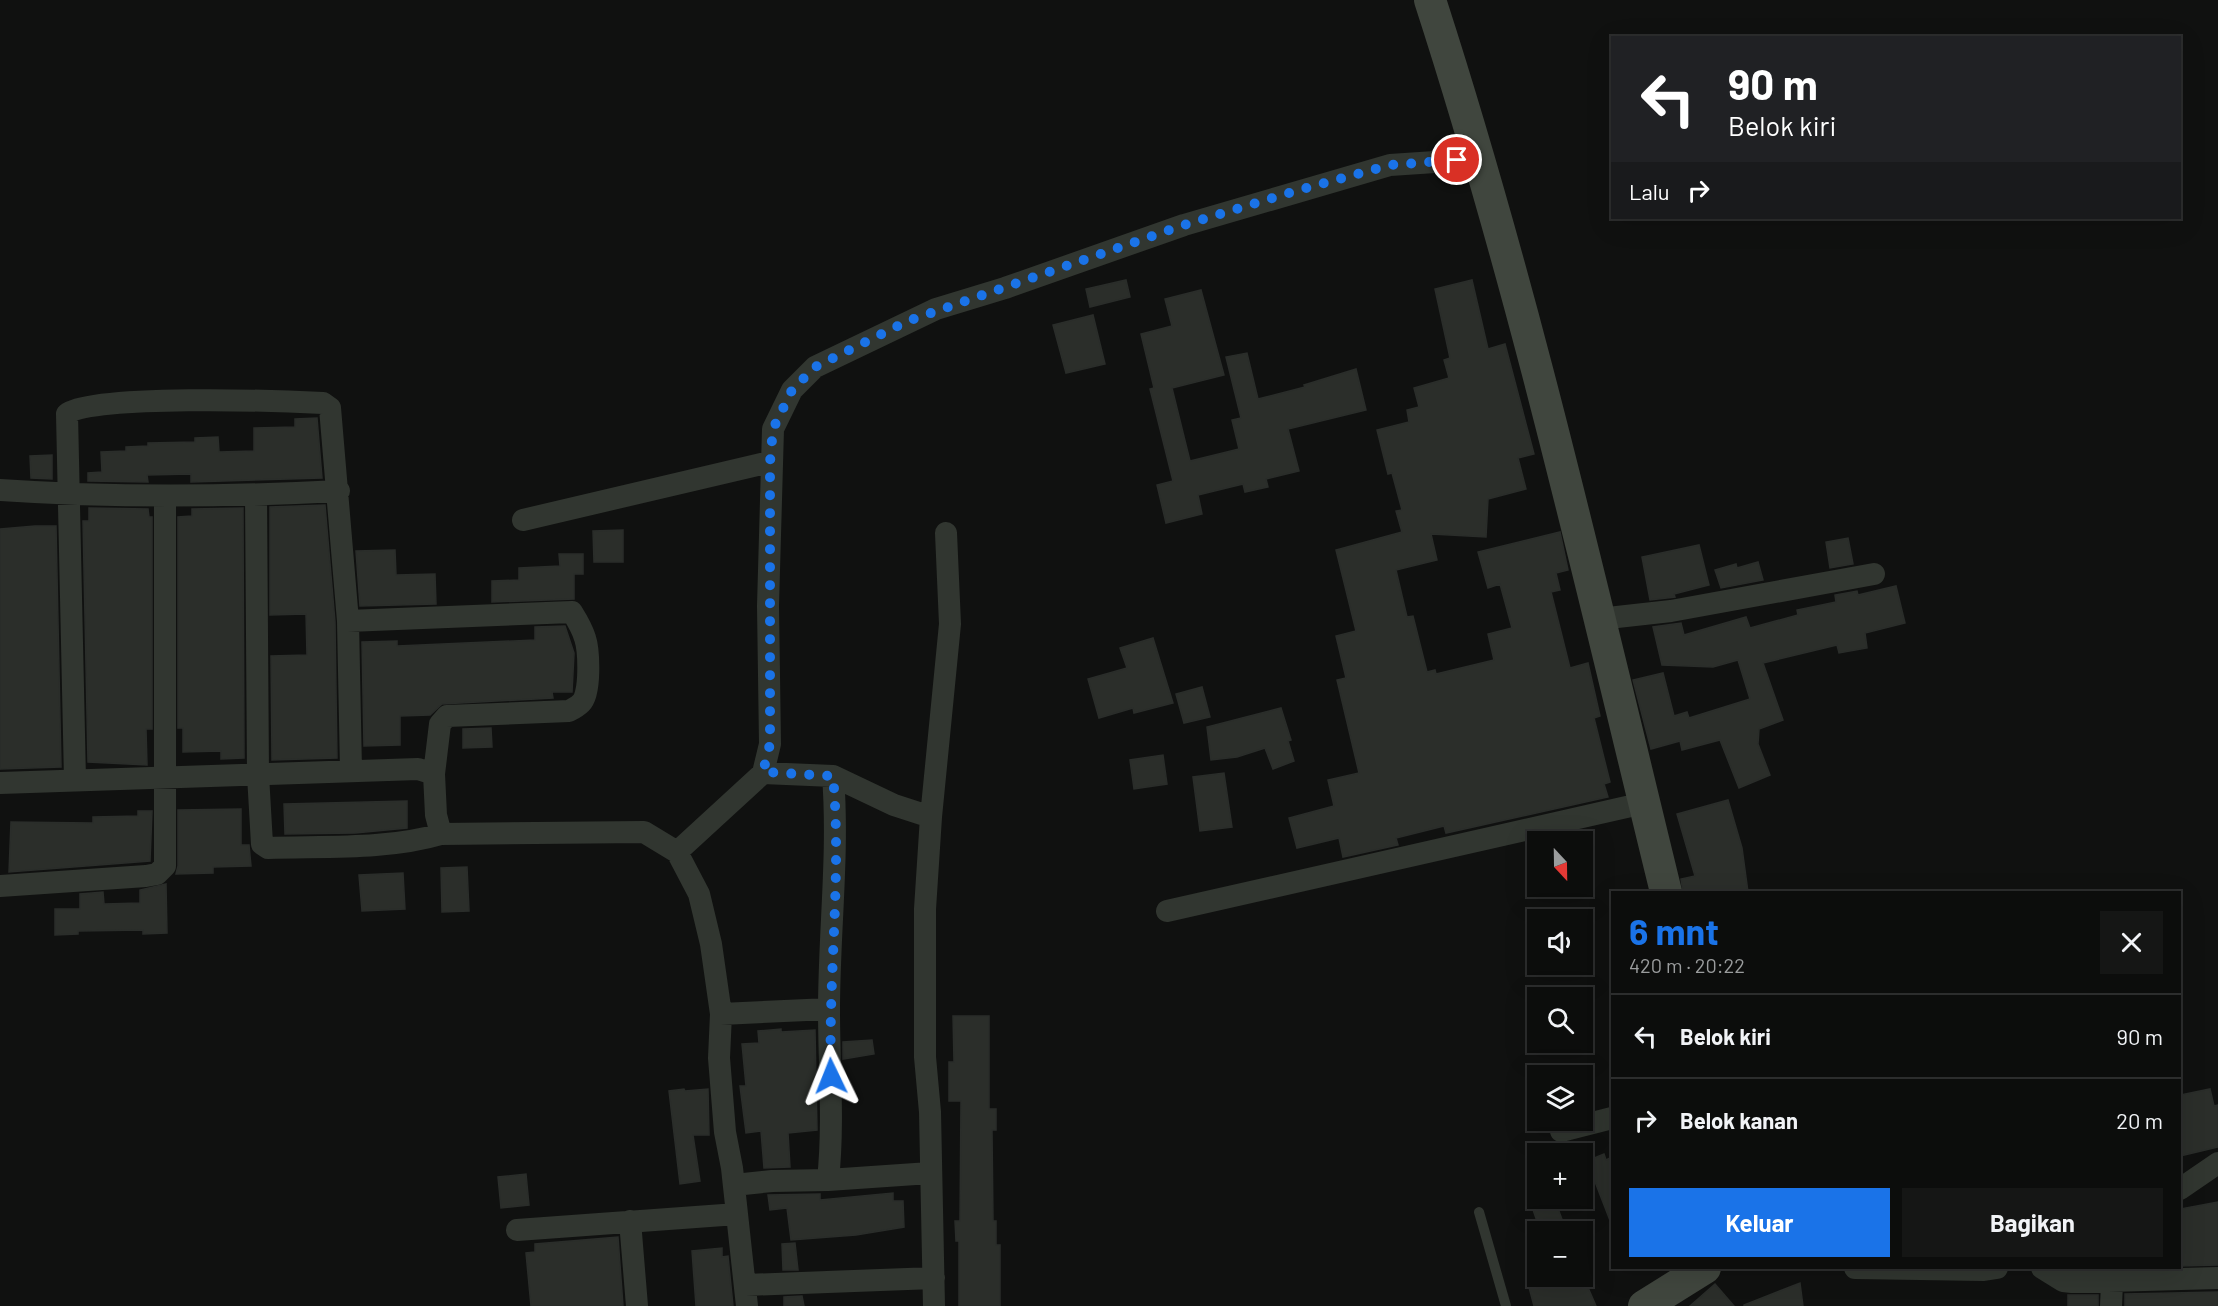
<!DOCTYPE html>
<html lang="id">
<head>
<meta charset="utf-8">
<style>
  :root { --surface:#0c0d0c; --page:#151615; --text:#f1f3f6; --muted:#9a9c9d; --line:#2c2d2d; --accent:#1a73e8 }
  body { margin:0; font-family:Barlow,sans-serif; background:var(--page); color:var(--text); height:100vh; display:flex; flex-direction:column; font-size:22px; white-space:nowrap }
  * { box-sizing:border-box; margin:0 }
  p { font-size:20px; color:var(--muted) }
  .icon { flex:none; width:33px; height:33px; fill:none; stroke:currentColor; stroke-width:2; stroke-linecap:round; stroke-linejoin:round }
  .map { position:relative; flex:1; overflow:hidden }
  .panel { position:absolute; left:1611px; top:891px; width:570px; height:378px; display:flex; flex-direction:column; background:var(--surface); border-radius:0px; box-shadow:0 6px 24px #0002,0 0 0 2px var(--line) }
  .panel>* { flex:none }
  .hud { position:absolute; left:1611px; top:36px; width:570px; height:183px; border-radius:0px; box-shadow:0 6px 24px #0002,0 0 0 2px var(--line); background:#202124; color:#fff; overflow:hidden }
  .needle { width:39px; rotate:158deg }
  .tools { position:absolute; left:1527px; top:831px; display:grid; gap:12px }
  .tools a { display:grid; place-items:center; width:66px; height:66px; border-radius:0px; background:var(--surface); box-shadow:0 6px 24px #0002,0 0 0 2px var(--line); font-size:30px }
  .pin { position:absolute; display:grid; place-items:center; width:51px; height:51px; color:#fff; margin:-26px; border:3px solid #fff; border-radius:50%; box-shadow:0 2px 6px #0007 }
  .me { position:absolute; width:66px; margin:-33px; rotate:358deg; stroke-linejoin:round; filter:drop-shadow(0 0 4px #0008) }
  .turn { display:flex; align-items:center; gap:21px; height:126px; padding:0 18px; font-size:27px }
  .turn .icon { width:78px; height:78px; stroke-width:2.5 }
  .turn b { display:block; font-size:42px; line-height:51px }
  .then { display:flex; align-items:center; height:57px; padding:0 18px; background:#0003; gap:12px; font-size:22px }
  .round { display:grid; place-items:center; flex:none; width:63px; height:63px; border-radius:0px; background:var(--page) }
  .headline { display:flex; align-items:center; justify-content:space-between; height:102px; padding:0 18px }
  h1 { font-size:36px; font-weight:700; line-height:45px; color:var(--accent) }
  .primary-button { display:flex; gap:12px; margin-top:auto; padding:12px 18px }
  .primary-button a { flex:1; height:69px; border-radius:0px; background:var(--accent); color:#fff; font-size:24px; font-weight:700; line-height:69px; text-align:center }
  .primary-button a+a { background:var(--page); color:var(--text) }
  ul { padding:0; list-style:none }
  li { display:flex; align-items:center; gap:18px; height:84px; padding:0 18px; border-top:2px solid var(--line) }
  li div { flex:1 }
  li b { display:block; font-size:22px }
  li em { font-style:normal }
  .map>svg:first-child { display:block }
</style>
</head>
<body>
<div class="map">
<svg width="2218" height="1306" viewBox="0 0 2218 1306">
  <rect width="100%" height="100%" fill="#101110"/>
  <path fill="#2b2e2a" stroke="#2a2d2a" stroke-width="1.5" d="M 1126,280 L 1130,297 L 1090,307 L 1086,289 Z
    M 1472,280 L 1488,349 L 1505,344 L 1534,454 L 1518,458 L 1526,489 L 1488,499 L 1486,537 L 1431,534 L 1437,560 L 1396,570 L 1407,617 L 1413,616 L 1427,672 L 1435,670 L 1436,674 L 1494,660 L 1488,634 L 1512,628 L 1500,584 L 1488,588 L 1478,552 L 1560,532 L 1568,570 L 1556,573 L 1560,590 L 1551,592 L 1570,668 L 1588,663 L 1600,716 L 1594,718 L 1610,782 L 1604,784 L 1608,797 L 1446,833 L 1444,826 L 1396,838 L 1398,845 L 1343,857 L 1339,838 L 1297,848 L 1289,818 L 1334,806 L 1328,780 L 1359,773 L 1337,680 L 1346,678 L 1336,636 L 1356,631 L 1336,550 L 1402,532 L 1396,511 L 1402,510 L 1392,473 L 1388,474 L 1377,430 L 1409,422 L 1407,410 L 1419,407 L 1414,388 L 1449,378 L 1444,360 L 1450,358 L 1435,289 Z
    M 1201,290 L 1224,375 L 1172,388 L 1190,461 L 1239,449 L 1232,420 L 1241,418 L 1226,357 L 1247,353 L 1258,399 L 1305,387 L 1304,385 L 1356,369 L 1366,410 L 1288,429 L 1299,471 L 1266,479 L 1268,487 L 1245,492 L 1243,484 L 1198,495 L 1202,514 L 1166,523 L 1157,485 L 1173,481 L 1150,389 L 1154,388 L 1141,334 L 1172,326 L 1165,299 Z
    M 1093,315 L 1105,364 L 1066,373 L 1053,325 Z
    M 317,418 L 322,478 L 191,482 L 191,474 L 147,475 L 148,482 L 88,481 L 88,473 L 102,472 L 101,452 L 126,451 L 126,447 L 148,446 L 148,443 L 195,442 L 195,438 L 218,437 L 219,452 L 254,451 L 254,428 L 295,427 L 295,419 Z
    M 52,455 L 52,479 L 31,478 L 30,456 Z
    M 325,505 L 335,622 L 337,758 L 272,760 L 271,656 L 307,655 L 306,614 L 270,615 L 270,507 Z
    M 89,508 L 148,509 L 149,517 L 152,517 L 152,729 L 146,729 L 147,765 L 88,762 L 83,521 L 89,521 Z
    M 243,508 L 244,758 L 221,759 L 221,751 L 183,752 L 183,728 L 178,728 L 178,517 L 192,516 L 192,509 Z
    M 35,526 L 56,526 L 61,767 L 0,769 L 0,529 Z
    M 623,530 L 623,562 L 594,562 L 593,531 Z
    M 1848,538 L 1853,564 L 1830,568 L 1826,542 Z
    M 1699,545 L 1709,585 L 1674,594 L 1675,597 L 1650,600 L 1642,557 Z
    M 395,550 L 396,575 L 435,574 L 436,604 L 360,606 L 356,551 Z
    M 559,554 L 583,554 L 583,574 L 574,574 L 574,599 L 492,602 L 492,581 L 519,580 L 519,568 L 560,566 Z
    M 1758,562 L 1763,580 L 1721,588 L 1715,570 L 1736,564 L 1737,568 Z
    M 1896,586 L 1905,623 L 1865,633 L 1867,648 L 1839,653 L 1837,645 L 1763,663 L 1783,720 L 1759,729 L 1758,744 L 1770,775 L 1739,788 L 1720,740 L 1682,750 L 1680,741 L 1651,749 L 1633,680 L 1663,673 L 1674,716 L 1687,712 L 1689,718 L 1750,699 L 1738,660 L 1713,667 L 1662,665 L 1653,627 L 1681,623 L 1684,635 L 1746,617 L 1750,628 L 1798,615 L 1797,610 L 1836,602 L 1835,595 L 1857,591 L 1858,595 Z
    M 565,626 L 574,653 L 572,692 L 552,692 L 553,698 L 442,704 L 430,715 L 400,716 L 400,745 L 364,746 L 362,642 L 397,641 L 397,646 L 535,640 L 535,627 Z
    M 1153,638 L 1173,703 L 1134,713 L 1133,708 L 1099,718 L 1088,679 L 1127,668 L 1120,648 Z
    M 1202,687 L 1210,717 L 1184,723 L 1176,694 Z
    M 1281,708 L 1291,740 L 1288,741 L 1294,761 L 1273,769 L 1265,748 L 1237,757 L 1211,760 L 1207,727 Z
    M 491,728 L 492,747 L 463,748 L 463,729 Z
    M 1163,755 L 1167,784 L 1134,789 L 1130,760 Z
    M 1224,773 L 1232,827 L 1200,831 L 1193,777 Z
    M 1728,800 L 1742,848 L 1748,892 L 1683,892 L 1681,879 L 1695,876 L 1677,814 Z
    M 407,801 L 407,828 L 355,833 L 285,834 L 284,804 Z
    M 241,809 L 241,845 L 249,845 L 251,866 L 213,867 L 213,873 L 176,874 L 178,866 L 178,810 Z
    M 138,811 L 152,811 L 150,861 L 9,872 L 11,822 L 93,823 L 93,817 L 138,816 Z
    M 467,867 L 469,911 L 442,912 L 441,868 Z
    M 403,873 L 405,909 L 362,911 L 359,875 Z
    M 166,884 L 167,933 L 143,934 L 143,930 L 78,931 L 78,934 L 55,935 L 55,909 L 80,909 L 80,894 L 103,892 L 104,904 L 140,903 L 140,890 Z
    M 953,1016 L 989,1016 L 989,1109 L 996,1109 L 996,1130 L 992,1130 L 993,1221 L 996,1221 L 996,1245 L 1000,1245 L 1000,1306 L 959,1306 L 959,1241 L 956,1241 L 955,1221 L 960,1221 L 961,1101 L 949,1101 L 949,1062 L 954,1062 Z
    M 781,1029 L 781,1032 L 815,1030 L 817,1130 L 788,1133 L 790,1167 L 764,1168 L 761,1131 L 746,1133 L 740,1086 L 746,1086 L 742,1044 L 759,1043 L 758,1031 Z
    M 872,1040 L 874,1054 L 843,1059 L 843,1042 Z
    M 684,1089 L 685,1091 L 708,1089 L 709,1135 L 693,1135 L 700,1181 L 680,1184 L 669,1091 Z
    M 2210,1089 L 2214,1106 L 2218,1105 L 2218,1147 L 2180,1156 L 2180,1095 Z
    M 1604,1154 L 1606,1160 L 1612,1157 L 1611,1223 L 1587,1161 Z
    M 526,1174 L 529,1205 L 501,1208 L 498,1177 Z
    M 893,1193 L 893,1201 L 903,1201 L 904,1227 L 856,1235 L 791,1240 L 787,1208 L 770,1210 L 768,1195 L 820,1194 L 820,1200 Z
    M 1529,1198 L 1554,1198 L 1563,1222 L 1540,1230 Z
    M 2218,1202 L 2218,1265 L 2180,1266 L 2180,1209 Z
    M 618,1237 L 623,1306 L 531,1306 L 526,1253 L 535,1252 L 535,1244 Z
    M 795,1243 L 798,1270 L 783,1270 L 782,1244 Z
    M 722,1248 L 722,1257 L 728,1256 L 733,1306 L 696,1306 L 692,1251 Z
    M 1526,1276 L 1583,1276 L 1596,1306 L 1534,1306 Z
    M 1800,1283 L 1803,1306 L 1744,1306 L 1744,1305 Z
    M 1715,1284 L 1734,1306 L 1690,1306 Z
    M 2218,1292 L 2218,1306 L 2125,1306 L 2125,1294 Z
    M 2068,1295 L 2098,1295 L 2098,1306 L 2068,1306 Z
    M 802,1296 L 804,1306 L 784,1306 L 784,1297 Z"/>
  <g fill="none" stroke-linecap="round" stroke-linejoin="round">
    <path stroke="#313630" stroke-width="10" d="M 1479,1212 L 1506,1306"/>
    <path stroke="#313630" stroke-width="22" d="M 0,490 C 116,498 223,497 339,491
      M 256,495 L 258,775 L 262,844 L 268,848 C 324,846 387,850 441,834
      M 523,520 L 770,462
      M 1599,619 L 1671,611 L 1874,574
      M 348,621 L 572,612 C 577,620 582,628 585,638 C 589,650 591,694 581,703 C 578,706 573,709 569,711 L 447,716 L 440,724 L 434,774
      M 763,773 L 833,776 L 894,805 L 931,817
      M 75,780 L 67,414 C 90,394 283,401 323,403 L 330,408 L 348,621 L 351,770
      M 0,783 L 418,769 L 434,774 L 436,815 L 441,834 L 644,832 L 677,852 L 699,894 L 711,944 L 721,1014 L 719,1058 L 725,1132 L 732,1168 L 747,1306
      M 677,852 L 763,773 L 770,744 L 768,606 L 773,429 L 792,390 L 815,367 L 936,309 L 1005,288 L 1184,225 L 1390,165 L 1480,159
      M 0,886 L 146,876 L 157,874 L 165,866 L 165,498
      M 1167,911 L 1644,803
      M 721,1014 L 829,1009
      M 1561,1131 L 1612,1118
      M 828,1180 L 930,1173
      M 734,1185 L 772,1181 L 828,1180 C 834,1123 829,1067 829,1010 C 829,932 839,854 833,776
      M 2180,1189 L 2218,1163
      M 630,1221 L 637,1306
      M 517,1230 L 737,1214
      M 1855,1268 L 1984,1270 L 1997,1268
      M 2042,1268 L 2063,1281 L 2072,1282 L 2218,1278
      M 746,1285 L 934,1278
      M 934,1306 L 930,1112 L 925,1057 L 925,909 L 931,817 L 950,624 L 946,533
      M 2111,1306 L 2112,1283"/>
    <path stroke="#40463e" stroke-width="32" d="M 1430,0 C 1525,293 1593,594 1666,892
      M 1644,1306 L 1705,1268"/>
  </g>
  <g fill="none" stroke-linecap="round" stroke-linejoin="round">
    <path stroke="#1a73e8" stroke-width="10" stroke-dasharray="0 18" d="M 831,1076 C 828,976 842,875 833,776 L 763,772 L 770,744 L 770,462 L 773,429 L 792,390 L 815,367 L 908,321 L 1184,225 L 1299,190 L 1390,165 L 1457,160"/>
  </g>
</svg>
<div class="tools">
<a><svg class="needle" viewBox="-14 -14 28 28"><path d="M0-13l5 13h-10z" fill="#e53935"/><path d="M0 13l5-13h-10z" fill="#9a9c9d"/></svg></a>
<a><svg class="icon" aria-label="sound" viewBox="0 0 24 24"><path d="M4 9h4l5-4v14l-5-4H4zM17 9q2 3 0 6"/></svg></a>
<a><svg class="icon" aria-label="search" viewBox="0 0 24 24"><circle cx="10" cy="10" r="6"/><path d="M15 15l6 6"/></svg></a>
<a><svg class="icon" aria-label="layers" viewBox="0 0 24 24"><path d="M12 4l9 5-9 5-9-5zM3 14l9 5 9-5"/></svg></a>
<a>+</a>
<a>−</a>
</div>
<div class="pin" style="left:1457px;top:160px;background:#d93025"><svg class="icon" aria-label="arrive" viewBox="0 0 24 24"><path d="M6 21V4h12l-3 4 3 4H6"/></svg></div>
<svg class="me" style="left:831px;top:1076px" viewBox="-20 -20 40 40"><path d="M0-17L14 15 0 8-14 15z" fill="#1a73e8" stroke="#fff" stroke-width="4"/></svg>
<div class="hud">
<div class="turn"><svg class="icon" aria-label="left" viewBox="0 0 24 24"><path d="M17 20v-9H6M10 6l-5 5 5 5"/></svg><div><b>90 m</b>Belok kiri</div></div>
<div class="then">Lalu<svg class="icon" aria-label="right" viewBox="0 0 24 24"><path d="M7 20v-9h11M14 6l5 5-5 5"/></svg></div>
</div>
<section class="panel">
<div class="headline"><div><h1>6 mnt</h1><p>420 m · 20:22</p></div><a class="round"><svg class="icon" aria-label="close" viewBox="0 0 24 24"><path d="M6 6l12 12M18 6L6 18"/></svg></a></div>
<ul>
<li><svg class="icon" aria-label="left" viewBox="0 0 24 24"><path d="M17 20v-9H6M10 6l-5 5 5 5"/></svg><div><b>Belok kiri</b></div><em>90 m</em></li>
<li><svg class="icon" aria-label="right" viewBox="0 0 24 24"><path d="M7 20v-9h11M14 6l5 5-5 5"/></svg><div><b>Belok kanan</b></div><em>20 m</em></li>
</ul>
<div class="primary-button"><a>Keluar</a><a>Bagikan</a></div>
</section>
</div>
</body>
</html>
